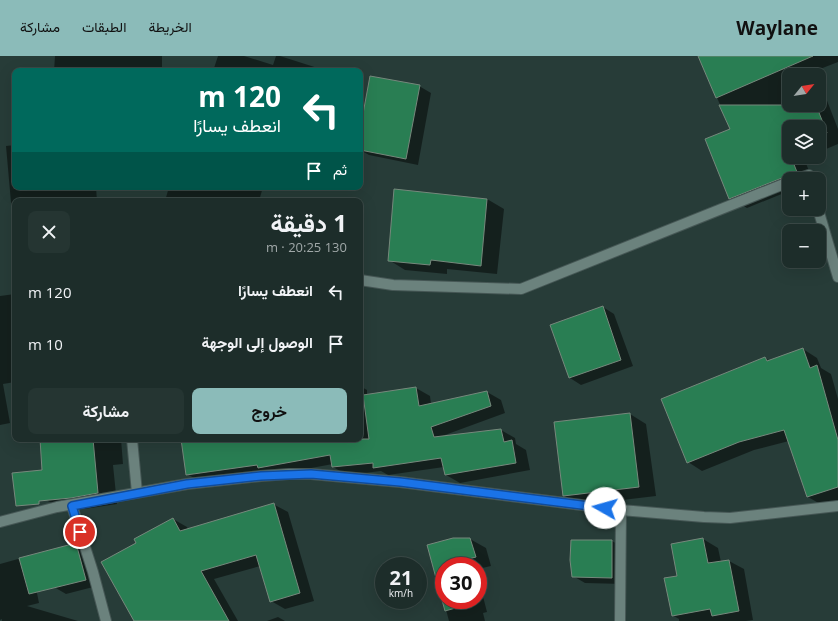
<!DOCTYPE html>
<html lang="ar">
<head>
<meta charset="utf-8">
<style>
  :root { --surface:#1d2d2a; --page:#253532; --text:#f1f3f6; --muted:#a0a8a8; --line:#3b4947; --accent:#8bbbb9 }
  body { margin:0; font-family:"Open Sans",Vazirmatn,sans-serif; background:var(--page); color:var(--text); direction:rtl; height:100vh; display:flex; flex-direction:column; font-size:15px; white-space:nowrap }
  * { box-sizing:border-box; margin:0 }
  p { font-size:13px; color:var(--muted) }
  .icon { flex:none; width:22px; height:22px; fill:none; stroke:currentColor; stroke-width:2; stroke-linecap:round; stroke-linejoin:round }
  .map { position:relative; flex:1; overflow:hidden; direction:ltr }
  .sheet { position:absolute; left:12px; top:142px; width:351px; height:244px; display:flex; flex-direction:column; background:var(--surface); border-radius:8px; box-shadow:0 4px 16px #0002,0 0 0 1px var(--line); direction:rtl }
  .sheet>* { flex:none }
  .top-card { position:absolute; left:12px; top:12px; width:351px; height:122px; border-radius:8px; box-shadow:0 4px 16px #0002,0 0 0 1px var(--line); direction:rtl; background:#00695c; color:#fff; overflow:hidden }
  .needle { width:26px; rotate:60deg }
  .tools { position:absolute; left:782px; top:12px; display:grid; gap:8px }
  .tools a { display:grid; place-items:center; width:44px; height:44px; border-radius:8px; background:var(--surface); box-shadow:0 4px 16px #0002,0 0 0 1px var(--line); font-size:20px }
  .speed { position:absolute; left:375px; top:501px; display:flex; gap:8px; font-size:20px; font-weight:700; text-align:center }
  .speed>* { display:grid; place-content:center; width:52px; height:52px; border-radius:50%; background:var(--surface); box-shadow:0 4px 16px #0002,0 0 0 1px var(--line); line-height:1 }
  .speed small { font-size:10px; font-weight:400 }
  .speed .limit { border:6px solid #d22; background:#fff; color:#111 }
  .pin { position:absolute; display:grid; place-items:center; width:34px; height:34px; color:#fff; margin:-17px; border:2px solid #fff; border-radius:50%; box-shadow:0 1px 4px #0007 }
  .me { position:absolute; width:44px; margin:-22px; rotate:277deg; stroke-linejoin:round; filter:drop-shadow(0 0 3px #0008) }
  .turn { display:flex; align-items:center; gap:14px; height:84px; padding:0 16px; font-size:18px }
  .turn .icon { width:52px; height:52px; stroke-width:2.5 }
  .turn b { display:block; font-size:28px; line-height:34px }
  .then { display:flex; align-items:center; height:38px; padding:0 16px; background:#0003; gap:8px; font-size:15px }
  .round { display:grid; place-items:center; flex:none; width:42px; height:42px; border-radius:8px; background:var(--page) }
  .headline { display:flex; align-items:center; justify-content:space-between; height:68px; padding:0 16px }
  h1 { font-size:24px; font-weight:700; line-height:30px }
  .primary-button { display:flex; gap:8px; margin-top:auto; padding:8px 16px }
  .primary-button a { flex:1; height:46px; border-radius:8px; background:var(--accent); color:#111; font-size:16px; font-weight:700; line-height:46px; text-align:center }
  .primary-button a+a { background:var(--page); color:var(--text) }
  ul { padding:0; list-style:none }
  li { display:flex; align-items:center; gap:12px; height:52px; padding:0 16px }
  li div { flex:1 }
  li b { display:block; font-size:15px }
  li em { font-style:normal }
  header { display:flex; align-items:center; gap:24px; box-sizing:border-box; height:56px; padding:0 20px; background:var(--accent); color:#111 }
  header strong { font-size:19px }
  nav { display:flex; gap:22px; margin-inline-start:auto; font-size:14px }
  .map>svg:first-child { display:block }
</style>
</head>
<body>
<header>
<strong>Waylane</strong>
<nav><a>الخريطة</a><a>الطبقات</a><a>مشاركة</a></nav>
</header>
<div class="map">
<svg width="838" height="565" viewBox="0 0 838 565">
  <rect width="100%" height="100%" fill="#273c38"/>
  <path fill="#0007" d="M 55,0 L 162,0 L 162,15 L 54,15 Z
    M 218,0 L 244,0 L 273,9 L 276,0 L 280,0 L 327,15 L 213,15 Z
    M 699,0 L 838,0 L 838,6 L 815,15 L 817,19 L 789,19 L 789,49 L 819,49 L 819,24 L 838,73 L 838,88 L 819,96 L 819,71 L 789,71 L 789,101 L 806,101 L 804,102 L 812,123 L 789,123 L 789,135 L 747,152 L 730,142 L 731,74 Z
    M 419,30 L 431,37 L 418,109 L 369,99 L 360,94 L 360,79 Z
    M 15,89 L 15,131 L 96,131 L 97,145 L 15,145 L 15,170 L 13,169 L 6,90 Z
    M 169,131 L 263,131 L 259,145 L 165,145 Z
    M 395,134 L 487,143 L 504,153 L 497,218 L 447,213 L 447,218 L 405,214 L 389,204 Z
    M 819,180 L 828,194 L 829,200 L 811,211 L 805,208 L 803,205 L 819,205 Z
    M 15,238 L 15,326 L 3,328 L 10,367 L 0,369 L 0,240 Z
    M 603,251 L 614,258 L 633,310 L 581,329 L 570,322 Z
    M 803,293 L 817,302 L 821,312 L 831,318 L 838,343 L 838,444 L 822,449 L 808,441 L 789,385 L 754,394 L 702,415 L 688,406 L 765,302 L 770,305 Z
    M 360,330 L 367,334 L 367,339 L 416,332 L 430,340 L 431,348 L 487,336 L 501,344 L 505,357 L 445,379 L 445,381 L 501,374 L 515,382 L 516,388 L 526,394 L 530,414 L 460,427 L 446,419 L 444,411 L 388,419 L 381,415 L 347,419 L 333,411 L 333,408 L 273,419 L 201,426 L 187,418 L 182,383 L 360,383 Z
    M 630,358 L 646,368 L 656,440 L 580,449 L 563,439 Z
    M 41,383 L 121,383 L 123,408 L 113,409 L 117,448 L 91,452 L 66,455 L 46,444 Z
    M 273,448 L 288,456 L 314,545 L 285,553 L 271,545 L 260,510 L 214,523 L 238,565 L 135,565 L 137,487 L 173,463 L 187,471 L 188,473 Z
    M 470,483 L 486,492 L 491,510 L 478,513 L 478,510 L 444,510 L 444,544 L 478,544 L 478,521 L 487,556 L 483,557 L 485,565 L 449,565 L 429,489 Z
    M 703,483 L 718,492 L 721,506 L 729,505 L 744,513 L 753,564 L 746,565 L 679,565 L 679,563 L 672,559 L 678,520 Z
    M 612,485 L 624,492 L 623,528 L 585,527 L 573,520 Z
    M 76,488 L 88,495 L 97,530 L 66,538 L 54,531 Z
    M 18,503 L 32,512 L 39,547 L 27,550 L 78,565 L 2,565 L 2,563 L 0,564 L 0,508 Z
    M 278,561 L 285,565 L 267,565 Z"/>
  <path fill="#297e53" stroke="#76887c" d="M 698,0 L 813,0 L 716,42 Z
    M 370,20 L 420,29 L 406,103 L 360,94 L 360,74 Z
    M 719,49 L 816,49 L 827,77 L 819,80 L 819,71 L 789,71 L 789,92 L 788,92 L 789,101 L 791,101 L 797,116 L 791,120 L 787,120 L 729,143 L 705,83 L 730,73 Z
    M 394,133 L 487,143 L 481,210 L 431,204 L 430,209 L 388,205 Z
    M 603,250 L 621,304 L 569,322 L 550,269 Z
    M 803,292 L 810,312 L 817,309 L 838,384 L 838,431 L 807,441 L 784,374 L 739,386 L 687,407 L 661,343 L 765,301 L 767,305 Z
    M 416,331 L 419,350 L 487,335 L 491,350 L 431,371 L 434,381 L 501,373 L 504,386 L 512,384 L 516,407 L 445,419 L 441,402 L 373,412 L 373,407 L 332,411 L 330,399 L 258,412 L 257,409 L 186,419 L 181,383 L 369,383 L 363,339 Z
    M 630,357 L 639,431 L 563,440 L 554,366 Z
    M 40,383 L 93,383 L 98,437 L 71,442 L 39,445 L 39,448 L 16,450 L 12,417 L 42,414 Z
    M 274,447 L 300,537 L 270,546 L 256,499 L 201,515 L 229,565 L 134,565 L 101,506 L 136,487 L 134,483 L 173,462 L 180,475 Z
    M 453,482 L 470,482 L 476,501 L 461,505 L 462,510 L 444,510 L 444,544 L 472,544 L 473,547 L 445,555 L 427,489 Z
    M 703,482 L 708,507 L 729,504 L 739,555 L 712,560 L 710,553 L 672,560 L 664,522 L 677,520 L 671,488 Z
    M 571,484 L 612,484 L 612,522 L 572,521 L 570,504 Z
    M 76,487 L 86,524 L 29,538 L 19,502 Z"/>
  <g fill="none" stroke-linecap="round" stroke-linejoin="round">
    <defs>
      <path id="minor" d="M 797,123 L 809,119 L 810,123
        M 818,153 L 838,221
        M 360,224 L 393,229 L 521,233 L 789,126
        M 132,383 L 137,437
        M 72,450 L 93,516 L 106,565
        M 0,466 L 57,451 L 187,428 L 261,420 L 289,418 L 311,418 L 400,426 L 621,454 L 704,461 L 730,462 L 838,450
        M 620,565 L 621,454"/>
    </defs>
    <use href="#minor" stroke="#465755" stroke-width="12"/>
    <use href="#minor" stroke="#6b827d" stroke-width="10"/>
  </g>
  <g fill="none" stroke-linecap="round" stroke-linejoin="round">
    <defs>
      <path id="route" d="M 80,476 L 72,450 L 187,428 L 261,420 L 311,418 L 400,426 L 605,452"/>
    </defs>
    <use href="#route" stroke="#114b97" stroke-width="10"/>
    <use href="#route" stroke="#1a73e8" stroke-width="7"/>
  </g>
</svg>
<div class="tools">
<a><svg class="needle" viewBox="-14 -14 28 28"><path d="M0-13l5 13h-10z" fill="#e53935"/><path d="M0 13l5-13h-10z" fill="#a0a8a8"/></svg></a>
<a><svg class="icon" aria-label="layers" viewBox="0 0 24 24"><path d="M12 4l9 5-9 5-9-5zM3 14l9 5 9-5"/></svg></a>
<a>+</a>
<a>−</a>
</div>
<div class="speed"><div>21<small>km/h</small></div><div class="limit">30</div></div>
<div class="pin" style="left:80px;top:476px;background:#d93025"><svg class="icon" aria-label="arrive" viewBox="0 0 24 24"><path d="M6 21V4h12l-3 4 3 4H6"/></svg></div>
<svg class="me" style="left:605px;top:452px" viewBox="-20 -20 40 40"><circle r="19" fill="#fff"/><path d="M0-13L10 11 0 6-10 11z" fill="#1a73e8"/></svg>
<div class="top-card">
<div class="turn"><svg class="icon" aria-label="left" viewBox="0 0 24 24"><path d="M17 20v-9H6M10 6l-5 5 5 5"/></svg><div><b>120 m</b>انعطف يسارًا</div></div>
<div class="then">ثم<svg class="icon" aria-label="arrive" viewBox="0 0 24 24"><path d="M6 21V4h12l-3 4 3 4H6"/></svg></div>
</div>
<section class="sheet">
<div class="headline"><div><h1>1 دقيقة</h1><p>130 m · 20:25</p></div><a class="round"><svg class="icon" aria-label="close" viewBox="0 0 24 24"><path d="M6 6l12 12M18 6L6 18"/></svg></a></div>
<ul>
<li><svg class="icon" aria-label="left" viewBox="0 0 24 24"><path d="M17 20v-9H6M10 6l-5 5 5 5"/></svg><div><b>انعطف يسارًا</b></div><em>120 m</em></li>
<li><svg class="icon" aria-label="arrive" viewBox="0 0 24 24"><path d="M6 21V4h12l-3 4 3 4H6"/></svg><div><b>الوصول إلى الوجهة</b></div><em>10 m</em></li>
</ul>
<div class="primary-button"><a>خروج</a><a>مشاركة</a></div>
</section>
</div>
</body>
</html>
